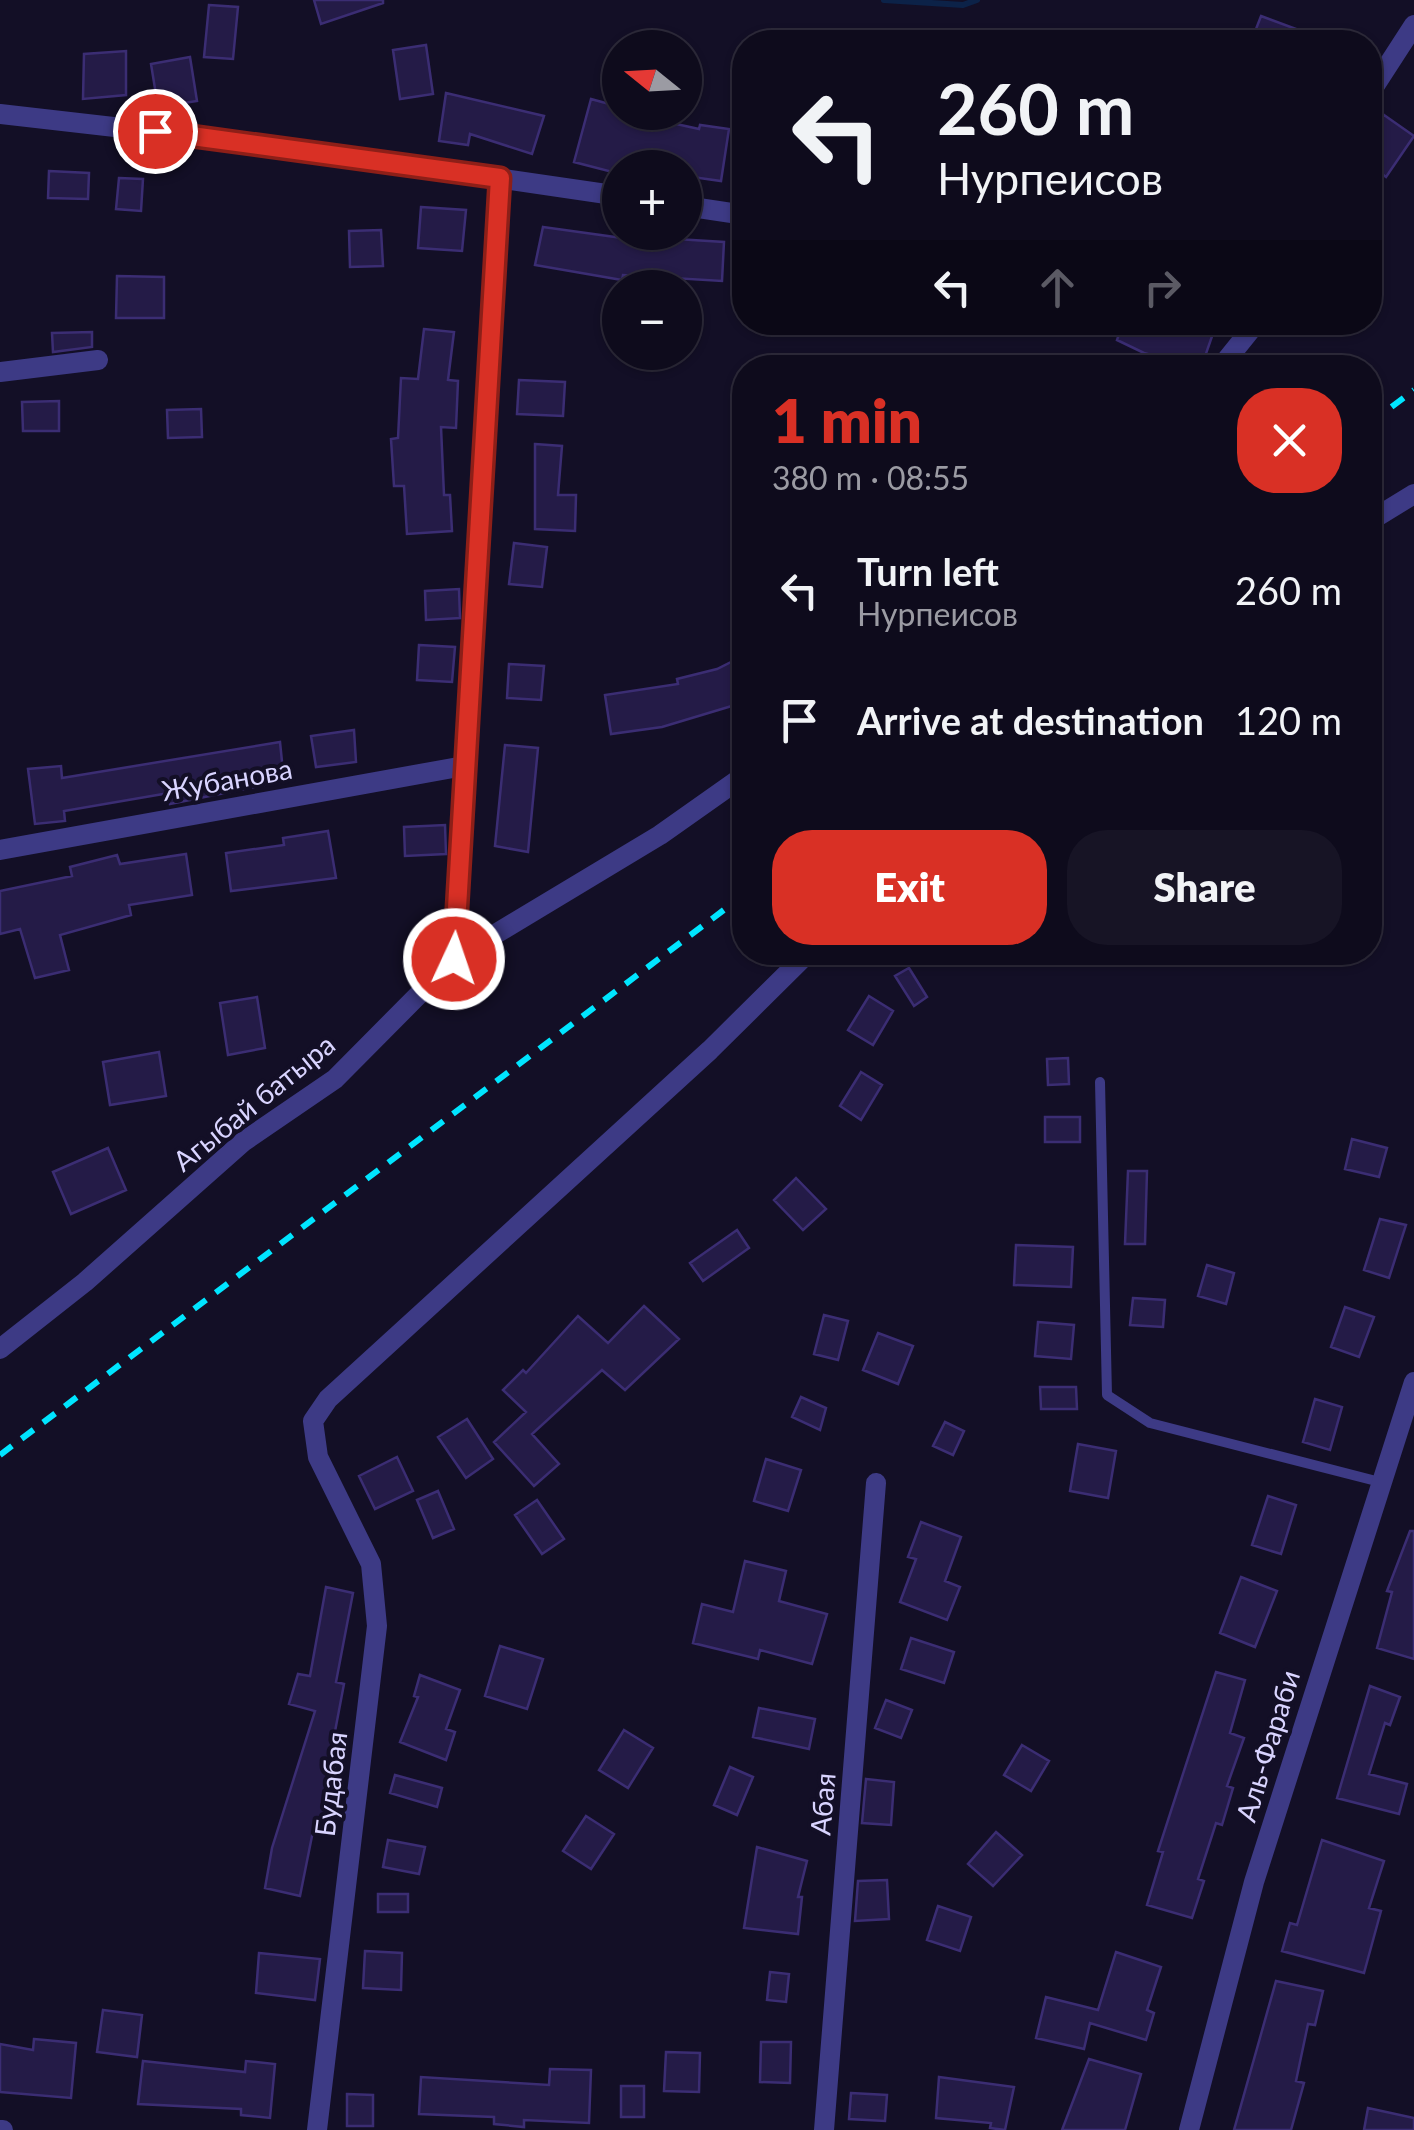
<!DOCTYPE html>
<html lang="en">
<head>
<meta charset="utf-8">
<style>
  :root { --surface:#0e0b1c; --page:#171425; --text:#f1f3f6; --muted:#9b9ba3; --line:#2e2b3b; --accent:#d93025 }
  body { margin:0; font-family:Lato,sans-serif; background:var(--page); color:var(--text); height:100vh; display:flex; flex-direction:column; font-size:38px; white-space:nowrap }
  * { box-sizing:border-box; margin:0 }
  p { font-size:32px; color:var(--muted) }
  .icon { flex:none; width:55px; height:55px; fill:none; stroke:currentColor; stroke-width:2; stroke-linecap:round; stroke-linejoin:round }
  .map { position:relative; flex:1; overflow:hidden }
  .sheet { position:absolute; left:732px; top:355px; width:650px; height:610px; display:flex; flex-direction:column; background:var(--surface); border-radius:40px; box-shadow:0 2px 8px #0004,0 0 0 2px var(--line) }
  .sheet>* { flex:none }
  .top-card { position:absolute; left:732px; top:30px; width:650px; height:305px; border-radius:40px; box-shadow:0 2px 8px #0004,0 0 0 2px var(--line); background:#0e0b1c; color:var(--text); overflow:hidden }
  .needle { width:65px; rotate:288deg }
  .buttons { position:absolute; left:602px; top:30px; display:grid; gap:20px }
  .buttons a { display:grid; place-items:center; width:100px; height:100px; border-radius:50%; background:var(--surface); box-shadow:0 2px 8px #0004,0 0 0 2px var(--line); font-size:50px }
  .pin { position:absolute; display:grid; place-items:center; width:85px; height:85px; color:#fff; margin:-42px; border:5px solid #fff; border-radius:50%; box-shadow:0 2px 10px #0007 }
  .me { position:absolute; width:110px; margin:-55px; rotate:3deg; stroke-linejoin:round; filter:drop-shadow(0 0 8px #0008) }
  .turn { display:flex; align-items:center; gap:35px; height:210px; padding:0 40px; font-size:45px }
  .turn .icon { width:130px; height:130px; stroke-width:2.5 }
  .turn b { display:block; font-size:70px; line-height:85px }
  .lanes { display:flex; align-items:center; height:95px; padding:0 40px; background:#0003; justify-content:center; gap:50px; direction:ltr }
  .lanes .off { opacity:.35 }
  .round { display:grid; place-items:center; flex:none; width:105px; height:105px; border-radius:40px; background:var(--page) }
  .summary { display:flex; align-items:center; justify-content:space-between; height:170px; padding:0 40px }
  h1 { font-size:60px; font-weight:800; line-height:75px; color:var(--accent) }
  .cta { display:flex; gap:20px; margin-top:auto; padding:20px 40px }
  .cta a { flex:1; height:115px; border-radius:40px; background:var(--accent); color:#fff; font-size:40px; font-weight:800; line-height:115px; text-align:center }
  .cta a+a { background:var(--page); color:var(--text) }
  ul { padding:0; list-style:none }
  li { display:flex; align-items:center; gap:30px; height:130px; padding:0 40px }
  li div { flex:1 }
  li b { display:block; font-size:38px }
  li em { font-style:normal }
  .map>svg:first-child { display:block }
</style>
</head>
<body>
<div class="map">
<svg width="1414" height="2130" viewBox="0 0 1414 2130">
  <rect width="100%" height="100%" fill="#130f26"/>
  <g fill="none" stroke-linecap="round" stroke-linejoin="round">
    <path stroke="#0c2248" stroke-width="6" d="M 884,0 L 963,5 L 977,0"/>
  </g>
  <path fill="#241b47" stroke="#3b2d73" stroke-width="2.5" d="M 314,0 L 383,0 L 383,3 L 321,24 Z
    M 209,5 L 238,7 L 233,59 L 204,57 Z
    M 1261,16 L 1296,29 L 1290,42 L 1251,42 Z
    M 426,45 L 433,94 L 400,99 L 393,50 Z
    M 126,51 L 126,95 L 83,99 L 84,54 Z
    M 190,57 L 197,101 L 158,107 L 151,64 Z
    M 446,93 L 544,116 L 532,154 L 470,134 L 468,145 L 439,141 Z
    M 591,99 L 620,107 L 620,112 L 641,112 L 640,116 L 699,129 L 700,125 L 729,129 L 721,181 L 685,176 L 685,168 L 620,168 L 620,174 L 574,162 Z
    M 1384,115 L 1414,136 L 1386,177 L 1370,165 L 1370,135 Z
    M 49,171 L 89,173 L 88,199 L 48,198 Z
    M 119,178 L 143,179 L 141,211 L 116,209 Z
    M 421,207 L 466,210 L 462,251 L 418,248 Z
    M 543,227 L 644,241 L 644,237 L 724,242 L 722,281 L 623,275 L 622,280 L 535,265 Z
    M 381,230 L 383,266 L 350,267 L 349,231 Z
    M 117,276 L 164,277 L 164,318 L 116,318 Z
    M 1123,322 L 1145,322 L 1175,335 L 1179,322 L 1217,322 L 1201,368 L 1144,353 L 1117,340 Z
    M 424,329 L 454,332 L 448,380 L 458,381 L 456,428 L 441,427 L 444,495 L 450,495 L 452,531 L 407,534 L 404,486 L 394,486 L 391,439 L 398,438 L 401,378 L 418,379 Z
    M 92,332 L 92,347 L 53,352 L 52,333 Z
    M 519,380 L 565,382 L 563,416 L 517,414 Z
    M 59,401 L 59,431 L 23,431 L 22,402 Z
    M 201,409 L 202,437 L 168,438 L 167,410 Z
    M 535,444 L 562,446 L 558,495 L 576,495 L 575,531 L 535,529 Z
    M 514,543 L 547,547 L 542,587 L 509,584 Z
    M 459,589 L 460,618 L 426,620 L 425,591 Z
    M 419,645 L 455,647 L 452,682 L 417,680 Z
    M 745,655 L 745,702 L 662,727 L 611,734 L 605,695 L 678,684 L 677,679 L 717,669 Z
    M 509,664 L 544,666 L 541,700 L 507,698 Z
    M 354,730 L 356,762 L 316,767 L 311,736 Z
    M 280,742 L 284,781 L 170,804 L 169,793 L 64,811 L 65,821 L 35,824 L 28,769 L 61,766 L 62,778 Z
    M 505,745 L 538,748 L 528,852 L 495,846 Z
    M 445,825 L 446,854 L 405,856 L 404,827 Z
    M 328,831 L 336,878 L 231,891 L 226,853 L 284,845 L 283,838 Z
    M 186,854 L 192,895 L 129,905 L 131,915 L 60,935 L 69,970 L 35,978 L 20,929 L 0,934 L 0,891 L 72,876 L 70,867 L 117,855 L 120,864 Z
    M 909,968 L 927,997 L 914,1006 L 895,976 Z
    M 869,996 L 893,1011 L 873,1045 L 848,1030 Z
    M 257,997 L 265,1048 L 228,1055 L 220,1003 Z
    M 159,1052 L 166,1096 L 110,1105 L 103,1062 Z
    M 1068,1058 L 1069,1084 L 1048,1085 L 1047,1059 Z
    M 861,1072 L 882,1085 L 861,1120 L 840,1106 Z
    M 1045,1117 L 1080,1117 L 1080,1142 L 1045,1142 Z
    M 1352,1139 L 1387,1148 L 1379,1177 L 1345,1169 Z
    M 108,1148 L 126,1190 L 71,1214 L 53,1172 Z
    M 1128,1171 L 1147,1171 L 1145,1244 L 1125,1244 Z
    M 796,1178 L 826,1209 L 803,1230 L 774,1200 Z
    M 1380,1219 L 1406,1225 L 1389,1278 L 1364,1270 Z
    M 737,1230 L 749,1248 L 703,1281 L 690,1263 Z
    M 1016,1245 L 1073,1247 L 1071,1287 L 1014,1285 Z
    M 1207,1265 L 1234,1273 L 1226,1304 L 1198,1296 Z
    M 1133,1298 L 1165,1300 L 1163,1327 L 1130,1325 Z
    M 644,1306 L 679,1339 L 625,1390 L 602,1370 L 532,1434 L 559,1464 L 534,1486 L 494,1442 L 526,1412 L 503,1390 L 523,1370 L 526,1373 L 578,1316 L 608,1343 Z
    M 1345,1307 L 1374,1317 L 1359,1357 L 1331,1347 Z
    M 824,1315 L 848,1321 L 838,1360 L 814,1354 Z
    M 1038,1322 L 1074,1325 L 1071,1359 L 1035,1356 Z
    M 878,1333 L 913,1346 L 898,1384 L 863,1370 Z
    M 1040,1387 L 1076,1387 L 1077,1409 L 1041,1409 Z
    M 801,1397 L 826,1408 L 820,1430 L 792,1417 Z
    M 1315,1399 L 1342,1407 L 1330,1450 L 1303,1442 Z
    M 467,1419 L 493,1459 L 466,1478 L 438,1437 Z
    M 945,1422 L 964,1431 L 953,1455 L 933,1446 Z
    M 1078,1444 L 1116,1451 L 1108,1498 L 1070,1491 Z
    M 397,1457 L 413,1491 L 375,1509 L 359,1476 Z
    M 766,1459 L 801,1470 L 788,1511 L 754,1501 Z
    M 438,1491 L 454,1529 L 433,1538 L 417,1500 Z
    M 1268,1496 L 1296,1505 L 1281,1554 L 1252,1545 Z
    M 537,1500 L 564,1539 L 542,1554 L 515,1515 Z
    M 921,1522 L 961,1537 L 945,1581 L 960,1587 L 947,1620 L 900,1602 L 916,1559 L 908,1557 Z
    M 1410,1531 L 1414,1531 L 1414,1659 L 1377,1648 L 1392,1592 L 1387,1591 Z
    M 745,1561 L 786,1571 L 779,1601 L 827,1614 L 812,1664 L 760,1650 L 758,1659 L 693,1643 L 702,1604 L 733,1612 Z
    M 1241,1577 L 1277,1591 L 1255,1647 L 1220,1633 Z
    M 326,1587 L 353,1593 L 336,1682 L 344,1684 L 333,1742 L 341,1744 L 328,1791 L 342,1794 L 328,1835 L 313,1831 L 300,1896 L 265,1888 L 272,1848 L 315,1711 L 289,1704 L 298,1674 L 310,1676 Z
    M 911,1638 L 954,1652 L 944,1683 L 901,1669 Z
    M 500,1646 L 543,1659 L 527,1709 L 485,1696 Z
    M 1216,1672 L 1245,1680 L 1230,1733 L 1244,1738 L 1227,1786 L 1233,1788 L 1222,1825 L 1216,1823 L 1198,1879 L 1204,1881 L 1192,1918 L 1147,1905 L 1163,1852 L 1158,1851 Z
    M 420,1675 L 460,1690 L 446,1729 L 455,1732 L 446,1760 L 400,1742 L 418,1697 L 414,1696 Z
    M 1370,1686 L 1400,1697 L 1390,1725 L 1385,1723 L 1369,1774 L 1407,1784 L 1399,1814 L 1337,1798 Z
    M 886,1700 L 912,1710 L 901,1738 L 875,1728 Z
    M 759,1708 L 815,1719 L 809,1749 L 753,1737 Z
    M 624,1730 L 653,1748 L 628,1788 L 599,1770 Z
    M 1022,1745 L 1049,1761 L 1031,1791 L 1004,1775 Z
    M 730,1767 L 753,1777 L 737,1815 L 714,1805 Z
    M 395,1775 L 442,1788 L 437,1807 L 390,1793 Z
    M 866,1779 L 894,1782 L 891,1825 L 862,1823 Z
    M 586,1816 L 614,1834 L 591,1869 L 563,1851 Z
    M 996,1832 L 1022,1855 L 993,1886 L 968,1864 Z
    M 388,1840 L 425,1847 L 419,1874 L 383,1867 Z
    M 1322,1840 L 1384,1861 L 1369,1908 L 1381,1911 L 1364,1973 L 1282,1951 L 1290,1923 L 1297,1925 Z
    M 757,1847 L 807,1861 L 798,1897 L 802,1897 L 798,1934 L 744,1928 Z
    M 887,1880 L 889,1919 L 855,1921 L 858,1881 Z
    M 378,1894 L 408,1894 L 408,1912 L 378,1912 Z
    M 938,1906 L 971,1917 L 960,1951 L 927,1940 Z
    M 365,1951 L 402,1953 L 401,1990 L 363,1988 Z
    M 1116,1952 L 1161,1967 L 1147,2010 L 1154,2013 L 1146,2040 L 1090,2023 L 1084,2049 L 1036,2038 L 1046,1997 L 1098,2010 Z
    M 259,1953 L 320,1959 L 315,2000 L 256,1993 Z
    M 770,1972 L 789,1974 L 786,2002 L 767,2000 Z
    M 1276,1981 L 1323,1991 L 1315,2025 L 1308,2024 L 1296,2081 L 1304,2083 L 1291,2130 L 1234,2130 Z
    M 103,2010 L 142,2015 L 137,2057 L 97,2052 Z
    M 34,2039 L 76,2043 L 71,2098 L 0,2092 L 0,2044 L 33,2050 Z
    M 761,2042 L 791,2042 L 790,2083 L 760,2082 Z
    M 666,2052 L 700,2053 L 699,2092 L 664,2091 Z
    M 1089,2059 L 1141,2074 L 1125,2130 L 1062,2130 Z
    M 143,2061 L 245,2072 L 246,2061 L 275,2064 L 270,2118 L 241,2115 L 241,2109 L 138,2104 Z
    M 550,2069 L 591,2070 L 589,2123 L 524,2120 L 524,2127 L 494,2124 L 494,2117 L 419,2114 L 421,2077 L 549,2085 Z
    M 939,2077 L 1014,2087 L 1005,2130 L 990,2128 L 991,2123 L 936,2118 Z
    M 621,2086 L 644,2086 L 644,2117 L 621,2117 Z
    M 851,2093 L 887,2095 L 885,2121 L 849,2119 Z
    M 347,2094 L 373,2095 L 373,2126 L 347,2126 Z
    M 1368,2108 L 1414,2118 L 1414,2130 L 1364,2130 Z"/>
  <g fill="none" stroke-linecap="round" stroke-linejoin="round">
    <path stroke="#3d3a85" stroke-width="10" d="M 1100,1082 L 1107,1395 L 1150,1423 L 1380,1482"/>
    <path stroke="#3d3a85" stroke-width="20" d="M 1370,93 L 1414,25
      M 0,114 L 271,145 L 620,196
      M 685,206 L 745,215
      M 1220,368 L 1257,322
      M 0,372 L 98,360
      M 1370,521 L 1414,494
      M 0,850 L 464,766
      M 454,959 L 500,178
      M 0,1349 L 85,1282 L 243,1142 L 335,1079 L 454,959 L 660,835 L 745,775
      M 0,2130 L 3,2130
      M 317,2130 L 377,1626 L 371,1564 L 318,1457 L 313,1421 L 328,1399 L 710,1050 L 809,952
      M 824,2130 L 876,1483
      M 1189,2130 L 1254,1882 L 1414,1382"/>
    <path stroke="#00e5ff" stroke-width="6" stroke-dasharray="15 12" stroke-linecap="butt" d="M 1370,423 L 1414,390
      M 0,1455 L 745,894"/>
  </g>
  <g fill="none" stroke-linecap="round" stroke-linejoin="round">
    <defs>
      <path id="route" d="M 155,131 L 500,178 L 454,959"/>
    </defs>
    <use href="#route" stroke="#8d1f18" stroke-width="25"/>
    <use href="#route" stroke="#d93025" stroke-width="18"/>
  </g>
  <g text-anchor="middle" stroke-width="8" stroke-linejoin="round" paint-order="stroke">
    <g font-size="28" fill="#d9d4ff" stroke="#130f26">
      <text transform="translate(227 780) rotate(-10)" y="10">Жубанова</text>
      <text transform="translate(254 1103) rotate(-39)" y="10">Агыбай батыра</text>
      <text transform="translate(1268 1746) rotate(-73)" y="10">Аль-Фараби</text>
      <text transform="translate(331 1784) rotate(-83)" y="10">Будабая</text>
      <text transform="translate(823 1804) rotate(-85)" y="10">Абая</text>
    </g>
  </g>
</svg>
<div class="buttons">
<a><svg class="needle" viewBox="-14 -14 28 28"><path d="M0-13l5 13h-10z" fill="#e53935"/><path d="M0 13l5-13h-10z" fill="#9b9ba3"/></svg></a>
<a>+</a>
<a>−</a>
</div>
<div class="pin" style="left:155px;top:131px;background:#d93025"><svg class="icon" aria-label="arrive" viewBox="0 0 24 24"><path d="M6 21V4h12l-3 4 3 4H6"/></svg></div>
<svg class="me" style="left:454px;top:959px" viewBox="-20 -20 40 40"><circle r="17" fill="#d93025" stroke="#fff" stroke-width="3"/><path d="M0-11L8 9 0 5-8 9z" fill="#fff"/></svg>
<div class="top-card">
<div class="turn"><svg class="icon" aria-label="left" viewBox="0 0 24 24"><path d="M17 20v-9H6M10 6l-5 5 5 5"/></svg><div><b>260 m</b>Нурпеисов</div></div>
<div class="lanes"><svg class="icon" aria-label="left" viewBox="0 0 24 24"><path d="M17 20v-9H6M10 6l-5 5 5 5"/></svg><svg class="icon off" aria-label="ahead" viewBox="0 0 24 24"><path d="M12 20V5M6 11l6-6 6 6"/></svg><svg class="icon off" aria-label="right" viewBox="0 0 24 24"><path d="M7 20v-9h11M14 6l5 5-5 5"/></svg></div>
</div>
<section class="sheet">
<div class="summary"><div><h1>1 min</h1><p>380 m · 08:55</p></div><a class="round" style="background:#d93025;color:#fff"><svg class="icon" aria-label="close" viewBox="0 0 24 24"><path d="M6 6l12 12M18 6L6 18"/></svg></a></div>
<ul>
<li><svg class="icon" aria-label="left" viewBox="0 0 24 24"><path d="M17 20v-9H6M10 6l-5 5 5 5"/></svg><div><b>Turn left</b><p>Нурпеисов</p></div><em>260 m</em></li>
<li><svg class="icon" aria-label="arrive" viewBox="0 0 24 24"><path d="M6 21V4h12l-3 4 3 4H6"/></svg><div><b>Arrive at destination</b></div><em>120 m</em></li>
</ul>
<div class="cta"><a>Exit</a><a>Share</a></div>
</section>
</div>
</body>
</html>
